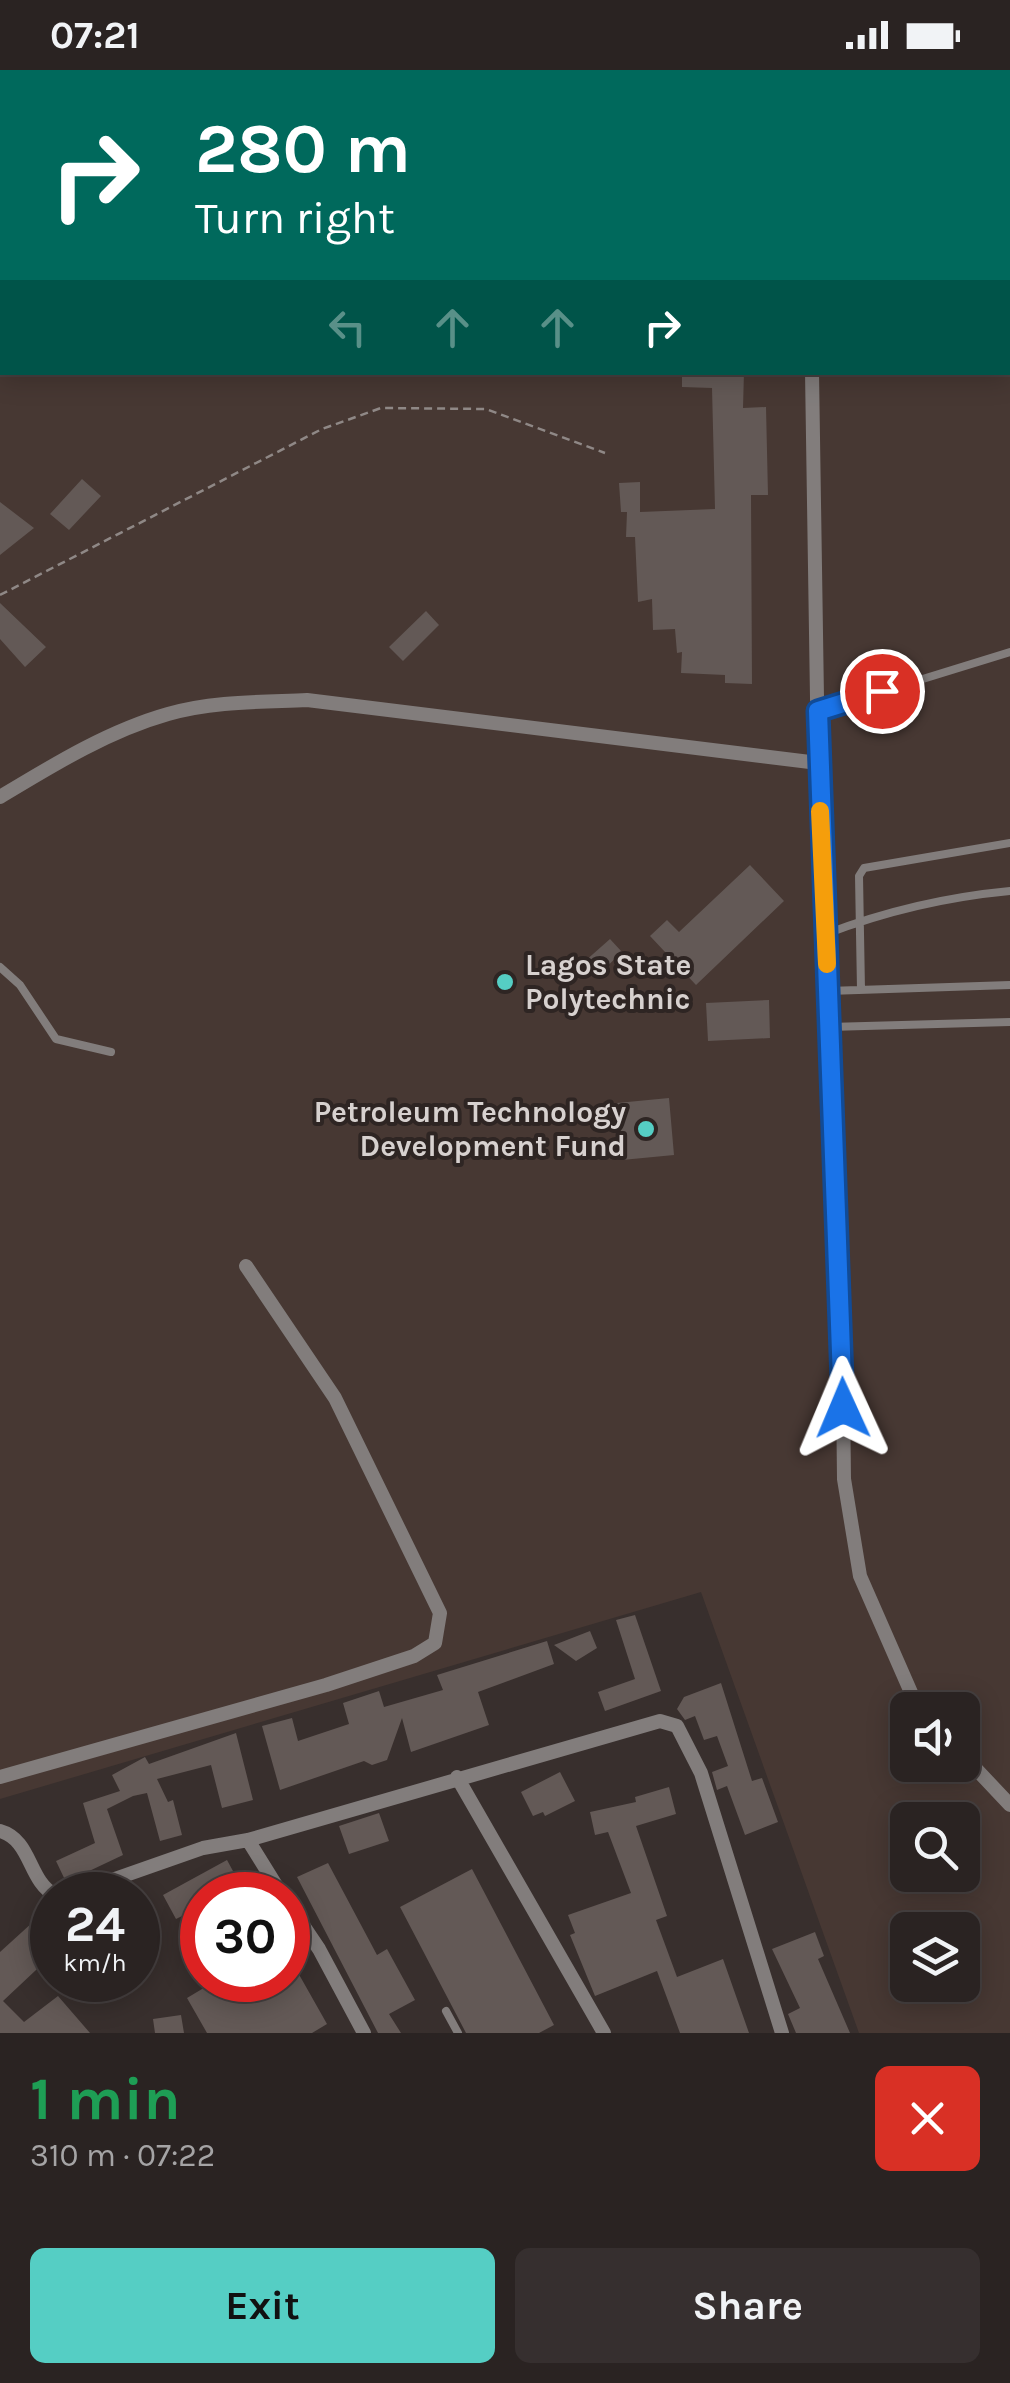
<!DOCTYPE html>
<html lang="en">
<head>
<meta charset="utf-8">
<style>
  :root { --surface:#2a2322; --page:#362f2f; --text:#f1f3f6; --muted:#a5a4a5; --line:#464040; --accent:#55cec4 }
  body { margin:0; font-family:Karla,sans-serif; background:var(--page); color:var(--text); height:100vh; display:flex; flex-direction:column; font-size:38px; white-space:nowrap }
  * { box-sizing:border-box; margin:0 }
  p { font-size:32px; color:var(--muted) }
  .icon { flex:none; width:55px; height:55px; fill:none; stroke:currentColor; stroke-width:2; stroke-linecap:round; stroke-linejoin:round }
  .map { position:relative; height:1963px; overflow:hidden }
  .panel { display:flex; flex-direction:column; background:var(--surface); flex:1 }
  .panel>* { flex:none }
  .banner { position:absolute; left:0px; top:0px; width:1010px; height:305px; box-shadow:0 5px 25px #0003,0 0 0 2px var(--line); background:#00695c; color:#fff; overflow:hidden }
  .fabs { position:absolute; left:890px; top:1622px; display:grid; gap:20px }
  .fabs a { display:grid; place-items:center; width:90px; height:90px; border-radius:15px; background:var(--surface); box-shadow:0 5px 25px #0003,0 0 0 2px var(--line); font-size:50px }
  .speed { position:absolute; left:30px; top:1802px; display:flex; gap:20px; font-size:50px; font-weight:700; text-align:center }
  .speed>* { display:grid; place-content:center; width:130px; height:130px; border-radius:50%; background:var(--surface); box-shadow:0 5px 25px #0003,0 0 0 2px var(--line); line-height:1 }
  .speed small { font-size:25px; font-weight:400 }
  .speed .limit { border:15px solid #d22; background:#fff; color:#111 }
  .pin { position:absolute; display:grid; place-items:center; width:85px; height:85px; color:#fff; margin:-42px; border:5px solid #fff; border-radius:50%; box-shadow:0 2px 10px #0007 }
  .me { position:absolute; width:110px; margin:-55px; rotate:359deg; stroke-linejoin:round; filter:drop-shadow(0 0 8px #0008) }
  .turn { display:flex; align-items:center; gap:35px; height:210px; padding:0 30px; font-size:45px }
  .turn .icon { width:130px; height:130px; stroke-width:2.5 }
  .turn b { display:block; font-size:70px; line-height:85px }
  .lanes { display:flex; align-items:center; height:95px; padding:0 30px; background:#0003; justify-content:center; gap:50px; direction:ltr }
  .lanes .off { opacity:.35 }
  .round { display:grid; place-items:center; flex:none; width:105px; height:105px; border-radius:15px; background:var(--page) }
  .headline { display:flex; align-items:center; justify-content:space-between; height:170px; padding:0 30px }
  h1 { font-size:60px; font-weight:700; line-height:75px; color:#1e9e55 }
  .button { display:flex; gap:20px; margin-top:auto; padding:20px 30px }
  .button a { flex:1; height:115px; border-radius:15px; background:var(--accent); color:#111; font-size:40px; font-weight:700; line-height:115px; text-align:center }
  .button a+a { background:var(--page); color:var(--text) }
  .status { display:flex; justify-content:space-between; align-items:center; height:70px; padding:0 50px; background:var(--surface); direction:ltr }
  .status svg { height:28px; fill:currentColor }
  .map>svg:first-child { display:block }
</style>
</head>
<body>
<div class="status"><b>07:21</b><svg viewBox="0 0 49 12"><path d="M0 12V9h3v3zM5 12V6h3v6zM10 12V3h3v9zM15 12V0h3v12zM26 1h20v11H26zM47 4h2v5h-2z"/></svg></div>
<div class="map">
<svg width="1010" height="1963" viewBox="0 0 1010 1963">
  <rect width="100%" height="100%" fill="#382f2d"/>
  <path fill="#473833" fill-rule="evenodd" d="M 0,0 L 1010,0 L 1010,1963 L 859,1963 L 701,1522 L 0,1729 ZM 2,2 L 1008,2 L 1008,302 L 2,302 ZM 908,1640 L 962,1640 L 962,1695 L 908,1695 ZM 908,1750 L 962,1750 L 962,1805 L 908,1805 ZM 908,1860 L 962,1860 L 962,1915 L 908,1915 Z"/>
  <path fill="#635956" d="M 682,302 L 744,302 L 743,338 L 766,337 L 768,425 L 751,425 L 752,614 L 725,613 L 725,605 L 681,603 L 682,582 L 677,583 L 675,559 L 653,560 L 652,529 L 638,532 L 635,467 L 626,467 L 627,442 L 621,442 L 619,413 L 640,412 L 640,442 L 715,439 L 712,318 L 682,317 Z
    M 82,409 L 101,426 L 69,460 L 50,444 Z
    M 0,432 L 34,458 L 0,485 Z
    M 0,533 L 46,577 L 25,597 L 0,569 Z
    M 426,541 L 439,555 L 403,591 L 389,577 Z
    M 750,795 L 784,831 L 696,915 L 650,866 L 667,850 L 679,862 Z
    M 610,869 L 622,882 L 597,906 L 584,892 Z
    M 769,930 L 770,968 L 708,971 L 706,933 Z
    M 669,1028 L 674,1085 L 622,1090 L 617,1033 Z
    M 635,1545 L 661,1621 L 605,1641 L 598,1622 L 635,1609 L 616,1550 Z
    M 590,1561 L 597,1578 L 576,1591 L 554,1575 Z
    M 547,1571 L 554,1594 L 478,1622 L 489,1655 L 411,1682 L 402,1648 L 387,1690 L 372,1695 L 364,1691 L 280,1720 L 262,1656 L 292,1648 L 298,1671 L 349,1654 L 343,1633 L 379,1621 L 384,1637 L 443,1620 L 437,1605 Z
    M 721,1613 L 752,1711 L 762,1708 L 778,1752 L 745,1765 L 727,1716 L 717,1720 L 712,1702 L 728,1696 L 717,1666 L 704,1670 L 695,1646 L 685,1650 L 677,1639 L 684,1627 Z
    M 236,1663 L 253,1730 L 222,1738 L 211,1695 L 157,1709 L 168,1732 L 173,1730 L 182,1765 L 160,1771 L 147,1723 L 133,1726 L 107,1739 L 123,1785 L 66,1812 L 56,1791 L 95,1773 L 83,1733 L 120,1721 L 112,1705 L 145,1687 L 149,1694 Z
    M 560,1702 L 575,1731 L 545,1746 L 543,1742 L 533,1746 L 521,1722 Z
    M 669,1717 L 676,1744 L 636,1756 L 667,1846 L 656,1850 L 677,1907 L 723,1889 L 749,1963 L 680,1963 L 657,1901 L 595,1926 L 570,1865 L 575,1863 L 568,1845 L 631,1823 L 608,1762 L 595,1765 L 590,1742 L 636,1732 L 635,1727 Z
    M 379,1743 L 389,1771 L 349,1784 L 339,1756 Z
    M 227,1790 L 246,1825 L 202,1825 L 202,1879 L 184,1845 L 176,1849 L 163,1825 Z
    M 328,1793 L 377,1885 L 387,1879 L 415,1930 L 389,1944 L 401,1963 L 378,1963 L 297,1807 Z
    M 472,1799 L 554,1955 L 539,1963 L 466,1963 L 400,1837 Z
    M 33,1852 L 52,1873 L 52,1885 L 3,1931 L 24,1952 L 58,1926 L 90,1963 L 0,1963 L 0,1882 Z
    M 815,1862 L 824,1886 L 818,1889 L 850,1963 L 796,1963 L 788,1944 L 800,1938 L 772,1879 Z
    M 288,1885 L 327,1954 L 312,1963 L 207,1963 L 187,1928 L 217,1910 L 288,1910 Z
    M 181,1945 L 184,1963 L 155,1963 L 153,1949 Z"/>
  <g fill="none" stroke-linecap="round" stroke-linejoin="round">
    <path stroke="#8f8886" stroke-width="2.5" stroke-dasharray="8 5" stroke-linecap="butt" d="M 0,525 L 322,359 L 381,338 L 486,339 L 605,383"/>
    <path stroke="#827d7c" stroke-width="8" d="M 942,2 L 944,0
      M 1008,120 L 1010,120
      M 819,641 L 1010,582
      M 826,864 C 886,841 946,827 1010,821
      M 0,897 L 20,915 L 56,969 L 111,982
      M 861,920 L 859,806 L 864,798 L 1010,773
      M 828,921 L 1010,915
      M 829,957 L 1010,952
      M 446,1941 L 458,1963"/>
    <path stroke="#827d7c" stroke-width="14" d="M 0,35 L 2,36
      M 812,302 L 818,693 L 842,1233 L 844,1409 L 860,1506 L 913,1627 L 925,1640
      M 0,727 C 53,695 108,661 168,644 C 212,631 262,632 307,630 L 818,693
      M 962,1684 L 1010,1735
      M 0,1707 L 326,1615 L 414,1586 L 435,1573 L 440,1543 L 335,1328 L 246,1196
      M 457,1707 L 604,1963
      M 0,1761 C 32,1770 28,1811 55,1825
      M 248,1770 L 282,1825
      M 69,1825 L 203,1778 L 248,1770 L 660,1651 L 677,1656 L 701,1703 L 782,1963
      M 288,1833 L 319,1879 L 364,1963"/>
  </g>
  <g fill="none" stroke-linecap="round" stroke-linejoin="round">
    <defs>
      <path id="route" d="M 843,1338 L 818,641 L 882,621"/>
    </defs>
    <use href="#route" stroke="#114b97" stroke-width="25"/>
    <use href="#route" stroke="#1a73e8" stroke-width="18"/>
    <path stroke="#f59e0b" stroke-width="18" d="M 820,741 L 827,894"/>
  </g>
  <g fill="#55cec4" stroke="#2e2523" stroke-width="4">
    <circle cx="505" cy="912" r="10"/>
    <circle cx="646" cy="1059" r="10"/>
  </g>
  <g text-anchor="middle" stroke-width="8" stroke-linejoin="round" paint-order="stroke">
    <g font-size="30" font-weight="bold" fill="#d7d1cf" stroke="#2e2523" text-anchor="start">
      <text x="525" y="905">Lagos State<tspan x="525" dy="34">Polytechnic</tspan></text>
      <text x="626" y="1052" text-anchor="end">Petroleum Technology<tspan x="626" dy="34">Development Fund</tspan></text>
    </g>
  </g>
</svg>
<div class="fabs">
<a><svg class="icon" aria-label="sound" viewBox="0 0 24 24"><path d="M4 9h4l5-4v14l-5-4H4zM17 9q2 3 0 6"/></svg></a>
<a><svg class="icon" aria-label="search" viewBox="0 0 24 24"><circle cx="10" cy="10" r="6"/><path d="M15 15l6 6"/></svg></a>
<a><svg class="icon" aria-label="layers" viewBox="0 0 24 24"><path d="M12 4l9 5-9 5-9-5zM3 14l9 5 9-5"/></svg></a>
</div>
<div class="speed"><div>24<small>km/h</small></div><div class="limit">30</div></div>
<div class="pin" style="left:882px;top:621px;background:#d93025"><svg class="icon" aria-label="arrive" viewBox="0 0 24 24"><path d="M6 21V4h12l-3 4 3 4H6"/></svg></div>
<svg class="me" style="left:843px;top:1338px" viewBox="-20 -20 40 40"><path d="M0-17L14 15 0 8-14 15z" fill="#1a73e8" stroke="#fff" stroke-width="4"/></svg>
<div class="banner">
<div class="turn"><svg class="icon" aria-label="right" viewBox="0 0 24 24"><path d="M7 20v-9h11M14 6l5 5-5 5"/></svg><div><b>280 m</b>Turn right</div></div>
<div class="lanes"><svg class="icon off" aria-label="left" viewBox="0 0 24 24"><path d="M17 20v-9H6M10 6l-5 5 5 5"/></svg><svg class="icon off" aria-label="ahead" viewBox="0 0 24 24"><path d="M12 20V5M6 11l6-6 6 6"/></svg><svg class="icon off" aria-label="ahead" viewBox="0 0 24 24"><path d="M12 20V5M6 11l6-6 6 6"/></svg><svg class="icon" aria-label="right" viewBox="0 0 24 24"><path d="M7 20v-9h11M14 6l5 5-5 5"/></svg></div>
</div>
</div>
<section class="panel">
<div class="headline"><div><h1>1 min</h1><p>310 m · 07:22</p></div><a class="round" style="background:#d93025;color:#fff"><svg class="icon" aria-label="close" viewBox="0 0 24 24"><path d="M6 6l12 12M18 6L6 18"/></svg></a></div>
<div class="button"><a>Exit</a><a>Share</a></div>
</section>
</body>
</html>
